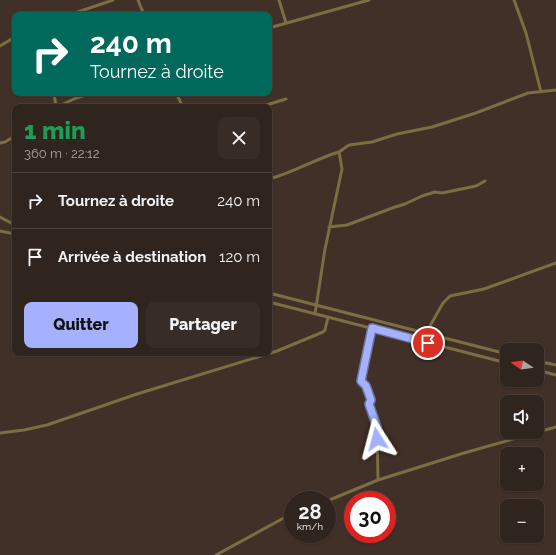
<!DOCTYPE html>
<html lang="fr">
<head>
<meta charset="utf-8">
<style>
  :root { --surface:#30241e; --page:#382c27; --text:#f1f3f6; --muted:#a8a4a4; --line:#4b413c; --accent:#a5b1fc }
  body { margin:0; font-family:Raleway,sans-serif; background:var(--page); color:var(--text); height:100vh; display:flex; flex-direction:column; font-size:15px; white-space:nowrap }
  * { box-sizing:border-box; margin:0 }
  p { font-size:13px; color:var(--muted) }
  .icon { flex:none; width:22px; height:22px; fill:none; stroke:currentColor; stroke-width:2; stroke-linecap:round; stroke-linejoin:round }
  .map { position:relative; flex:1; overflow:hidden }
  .details { position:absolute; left:12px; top:104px; width:260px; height:252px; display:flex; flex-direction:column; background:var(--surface); border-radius:8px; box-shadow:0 1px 3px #0004,0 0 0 1px var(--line) }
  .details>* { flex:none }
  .guide { position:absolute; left:12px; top:12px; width:260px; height:84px; border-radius:8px; box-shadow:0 1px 3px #0004,0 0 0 1px var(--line); background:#00695c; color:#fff; overflow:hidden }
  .needle { width:26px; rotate:283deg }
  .fabs { position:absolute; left:500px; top:343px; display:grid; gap:8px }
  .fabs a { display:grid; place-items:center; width:44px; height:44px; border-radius:8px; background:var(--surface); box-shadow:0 1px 3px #0004,0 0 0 1px var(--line); font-size:20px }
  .speed { position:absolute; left:284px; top:491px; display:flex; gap:8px; font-size:20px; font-weight:700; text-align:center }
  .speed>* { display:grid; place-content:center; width:52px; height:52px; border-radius:50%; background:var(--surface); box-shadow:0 1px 3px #0004,0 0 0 1px var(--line); line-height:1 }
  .speed small { font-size:10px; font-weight:400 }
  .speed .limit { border:6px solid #d22; background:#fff; color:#111 }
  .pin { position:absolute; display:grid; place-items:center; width:34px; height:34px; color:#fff; margin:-17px; border:2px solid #fff; border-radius:50%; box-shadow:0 1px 4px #0007 }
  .me { position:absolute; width:44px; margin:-22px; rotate:351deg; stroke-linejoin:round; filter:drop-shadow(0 0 3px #0008) }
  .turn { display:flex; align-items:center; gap:14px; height:84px; padding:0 12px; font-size:18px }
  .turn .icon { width:52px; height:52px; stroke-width:2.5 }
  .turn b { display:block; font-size:28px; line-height:34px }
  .round { display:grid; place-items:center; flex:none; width:42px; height:42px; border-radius:8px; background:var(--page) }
  .summary { display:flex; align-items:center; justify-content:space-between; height:68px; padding:0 12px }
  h1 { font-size:24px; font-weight:800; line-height:30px; color:#1e9e55 }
  .primary-button { display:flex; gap:8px; margin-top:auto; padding:8px 12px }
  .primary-button a { flex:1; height:46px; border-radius:8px; background:var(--accent); color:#111; font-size:16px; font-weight:800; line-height:46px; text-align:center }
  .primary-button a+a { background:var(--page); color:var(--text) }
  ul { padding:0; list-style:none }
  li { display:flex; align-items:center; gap:12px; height:56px; padding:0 12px; border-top:1px solid var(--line) }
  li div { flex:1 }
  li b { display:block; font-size:15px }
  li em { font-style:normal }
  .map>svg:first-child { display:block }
</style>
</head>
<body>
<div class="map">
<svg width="556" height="555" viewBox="0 0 556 555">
  <rect width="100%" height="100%" fill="#403028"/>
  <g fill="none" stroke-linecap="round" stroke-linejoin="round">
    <path stroke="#7c6d42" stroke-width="3" d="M 138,0 L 144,15
      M 279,0 L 286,23
      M 514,0 L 526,33 L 541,92
      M 69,15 L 113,0
      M 269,28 L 369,0
      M 0,46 L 15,37
      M 54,93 L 56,107
      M 176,93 L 183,107
      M 57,107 L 76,98 L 93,93
      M 260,107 L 286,99
      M 0,143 L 5,142 L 15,136
      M 269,179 C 293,173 315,159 339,152
      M 0,217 L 15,225
      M 329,227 L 347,225 L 395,207 L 405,204 L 422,196 L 435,192 L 442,193 L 476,186 L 485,181
      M 0,231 L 15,234
      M 269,293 L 507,354
      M 269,302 L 507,363
      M 315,314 L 325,249 L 342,169 L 339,152 L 349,145 L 372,142 L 397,134 L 432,127 L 476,113 L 528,93 L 556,90
      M 372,328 L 361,381 L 366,385 L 371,400 L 369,404 L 377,429 L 378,480
      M 426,333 L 443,303 L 450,296 L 484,289 L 556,263
      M 537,361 L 556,365
      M 537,370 L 556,375
      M 0,433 L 24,430 L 47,425 L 137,394 L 277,351 L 323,332 L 325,330 L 328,317
      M 327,501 L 378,480 L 464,453 L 556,427
      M 216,555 L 282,519 L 293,514"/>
  </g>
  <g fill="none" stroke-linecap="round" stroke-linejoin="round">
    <defs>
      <path id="route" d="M 377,439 L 377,427 L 369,404 L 371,400 L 366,386 L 361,381 L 372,328 L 428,343"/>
    </defs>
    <use href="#route" stroke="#6b73a4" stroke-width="10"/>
    <use href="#route" stroke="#a5b1fc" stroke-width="7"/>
  </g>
</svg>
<div class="fabs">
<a><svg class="needle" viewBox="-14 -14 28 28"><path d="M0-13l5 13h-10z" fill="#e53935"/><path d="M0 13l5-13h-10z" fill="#a8a4a4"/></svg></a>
<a><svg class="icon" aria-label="sound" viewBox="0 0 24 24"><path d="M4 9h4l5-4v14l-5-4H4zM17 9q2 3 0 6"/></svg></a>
<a>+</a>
<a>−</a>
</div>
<div class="speed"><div>28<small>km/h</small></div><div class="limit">30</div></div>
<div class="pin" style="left:428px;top:343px;background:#d93025"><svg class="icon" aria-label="arrive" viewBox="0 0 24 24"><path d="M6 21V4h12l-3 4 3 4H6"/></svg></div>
<svg class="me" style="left:377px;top:439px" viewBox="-20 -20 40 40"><path d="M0-17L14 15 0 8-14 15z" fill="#a5b1fc" stroke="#fff" stroke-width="4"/></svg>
<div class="guide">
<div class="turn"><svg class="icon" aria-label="right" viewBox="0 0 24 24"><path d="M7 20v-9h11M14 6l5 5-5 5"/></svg><div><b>240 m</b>Tournez à droite</div></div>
</div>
<section class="details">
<div class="summary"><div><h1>1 min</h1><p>360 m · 22:12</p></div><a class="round"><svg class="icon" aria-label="close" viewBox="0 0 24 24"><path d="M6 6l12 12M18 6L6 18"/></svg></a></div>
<ul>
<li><svg class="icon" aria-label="right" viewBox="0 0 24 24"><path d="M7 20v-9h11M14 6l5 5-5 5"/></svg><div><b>Tournez à droite</b></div><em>240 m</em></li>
<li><svg class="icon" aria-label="arrive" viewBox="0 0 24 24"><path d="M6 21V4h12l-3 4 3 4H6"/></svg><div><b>Arrivée à destination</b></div><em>120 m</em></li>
</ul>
<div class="primary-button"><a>Quitter</a><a>Partager</a></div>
</section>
</div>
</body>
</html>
